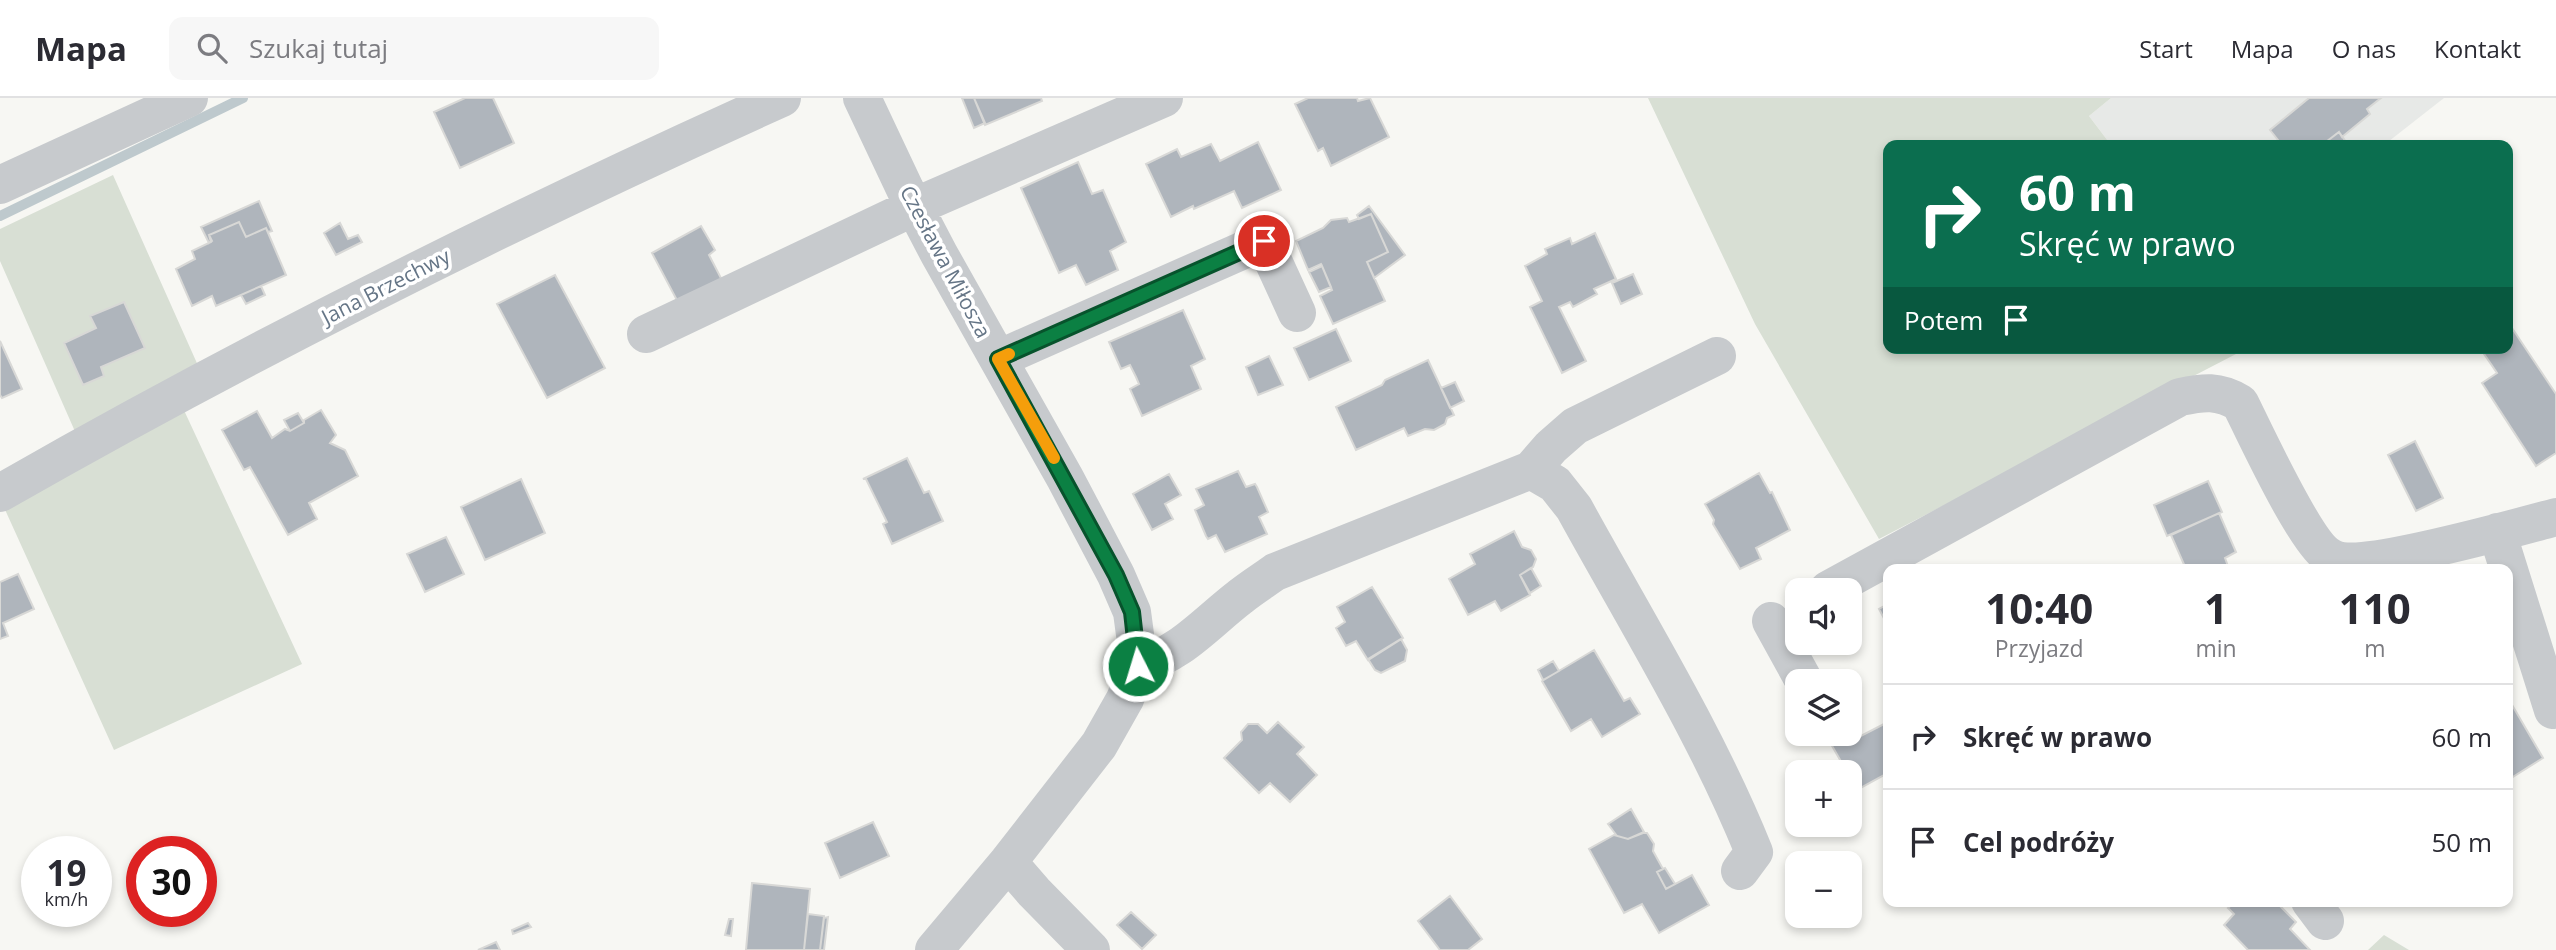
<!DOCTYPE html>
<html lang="pl">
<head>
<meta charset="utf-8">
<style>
  :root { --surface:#fff; --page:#f7f7f7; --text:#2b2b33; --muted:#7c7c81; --line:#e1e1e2 }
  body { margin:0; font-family:"Open Sans",sans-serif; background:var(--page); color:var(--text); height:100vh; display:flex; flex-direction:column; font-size:26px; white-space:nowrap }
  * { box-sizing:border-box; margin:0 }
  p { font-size:23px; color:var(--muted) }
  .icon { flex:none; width:38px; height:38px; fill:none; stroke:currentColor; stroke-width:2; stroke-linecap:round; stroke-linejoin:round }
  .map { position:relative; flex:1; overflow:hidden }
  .drawer { position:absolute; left:1883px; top:466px; width:630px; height:343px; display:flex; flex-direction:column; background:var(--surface); border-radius:14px; box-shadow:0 4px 10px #0003 }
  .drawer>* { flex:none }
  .banner { position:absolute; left:1883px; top:42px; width:630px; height:214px; border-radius:14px; box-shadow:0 4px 10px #0003; background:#0b6e4f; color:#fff; overflow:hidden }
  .tools { position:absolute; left:1785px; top:480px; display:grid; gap:14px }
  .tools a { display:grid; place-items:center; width:77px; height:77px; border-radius:14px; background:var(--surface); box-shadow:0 4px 10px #0003; font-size:35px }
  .speed { position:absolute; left:21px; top:738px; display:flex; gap:14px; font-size:35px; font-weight:700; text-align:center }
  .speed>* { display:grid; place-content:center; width:91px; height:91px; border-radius:50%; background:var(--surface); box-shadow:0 4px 10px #0003; line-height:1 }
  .speed small { font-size:18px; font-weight:400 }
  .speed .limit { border:10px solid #d22; background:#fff; color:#111 }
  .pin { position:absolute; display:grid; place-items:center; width:60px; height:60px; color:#fff; margin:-30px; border:4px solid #fff; border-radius:50%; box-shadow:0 2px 7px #0007 }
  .me { position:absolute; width:77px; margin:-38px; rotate:355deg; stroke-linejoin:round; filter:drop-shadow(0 0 5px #0008) }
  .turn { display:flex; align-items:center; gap:24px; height:147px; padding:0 21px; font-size:32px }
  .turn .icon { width:91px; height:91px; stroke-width:2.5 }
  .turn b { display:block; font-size:49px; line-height:60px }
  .then { display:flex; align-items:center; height:66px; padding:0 21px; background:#0003; gap:14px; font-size:26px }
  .eta { display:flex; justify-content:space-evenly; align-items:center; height:119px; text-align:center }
  .eta b { font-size:42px; font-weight:700; line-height:49px }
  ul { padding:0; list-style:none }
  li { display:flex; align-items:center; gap:21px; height:105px; padding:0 21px; border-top:2px solid var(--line) }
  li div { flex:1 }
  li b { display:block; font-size:26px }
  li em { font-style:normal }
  header { display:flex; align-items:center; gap:42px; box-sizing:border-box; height:98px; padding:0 35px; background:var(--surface); border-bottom:2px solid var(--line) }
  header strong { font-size:33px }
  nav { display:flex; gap:38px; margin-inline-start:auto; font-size:24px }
  .search { width:490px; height:63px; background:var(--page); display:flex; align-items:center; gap:18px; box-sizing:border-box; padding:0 24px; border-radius:14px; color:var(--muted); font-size:26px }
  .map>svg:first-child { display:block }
</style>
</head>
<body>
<header>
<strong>Mapa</strong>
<div class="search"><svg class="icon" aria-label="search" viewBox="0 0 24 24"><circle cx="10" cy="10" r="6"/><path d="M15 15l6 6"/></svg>Szukaj tutaj</div>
<nav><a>Start</a><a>Mapa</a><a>O nas</a><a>Kontakt</a></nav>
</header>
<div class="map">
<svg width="2556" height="852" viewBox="0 0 2556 852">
  <rect width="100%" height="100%" fill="#f7f7f3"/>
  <path fill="#e7e9e7" d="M 2111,0 L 2444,0 L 2384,47 L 2111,47 L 2089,18 Z"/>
  <path fill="#d8dfd4" d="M 1648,0 L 2111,0 L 2089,18 L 2111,47 L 1888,47 L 1888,250 L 2233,250 L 2236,256 L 1879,441 L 1755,226 Z
    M 113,77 L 200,272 L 77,338 L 0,163 L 0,131 Z
    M 182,308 L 302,566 L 114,652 L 2,405 Z
    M 2384,837 L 2409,852 L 2368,852 Z"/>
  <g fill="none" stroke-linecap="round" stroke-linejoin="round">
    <path stroke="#bec9cd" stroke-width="10" d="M 0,118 L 243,0"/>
  </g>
  <path fill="#afb5bc" stroke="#d8d8d6" stroke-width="2" d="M 465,0 L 493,0 L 514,45 L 460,70 L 434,14 Z
    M 962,0 L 974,0 L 985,25 L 974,30 Z
    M 974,0 L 1041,0 L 1042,3 L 985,27 Z
    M 1308,0 L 1357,0 L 1358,3 L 1370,0 L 1389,39 L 1331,68 L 1323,50 L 1318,53 L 1295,6 Z
    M 2309,0 L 2381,0 L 2367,11 L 2370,16 L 2342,39 L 2339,34 L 2322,47 L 2282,47 L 2270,32 Z
    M 2339,34 L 2346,44 L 2343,47 L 2322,47 Z
    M 1258,44 L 1281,92 L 1242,110 L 1234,93 L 1194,111 L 1193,108 L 1171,119 L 1146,66 L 1177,51 L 1181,59 L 1211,46 L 1220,63 Z
    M 1078,64 L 1092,96 L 1103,92 L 1126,144 L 1110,153 L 1118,172 L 1086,187 L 1076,167 L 1059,175 L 1021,90 Z
    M 259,103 L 272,133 L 268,134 L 266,130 L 246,139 L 239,124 L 209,137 L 212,143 L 209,145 L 201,129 Z
    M 1369,108 L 1405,157 L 1374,180 L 1367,164 L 1388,154 L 1371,116 L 1359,121 L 1357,117 Z
    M 1371,116 L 1388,154 L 1367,164 L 1385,203 L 1333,226 L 1320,198 L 1332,192 L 1322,168 L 1321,166 L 1308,172 L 1296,143 L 1323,130 L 1331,122 L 1347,120 L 1349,124 Z
    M 239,124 L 246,139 L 266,130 L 286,177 L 216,208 L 212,198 L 192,208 L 176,171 L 195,161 L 192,153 L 211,144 L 209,137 Z
    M 340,125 L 348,141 L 358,137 L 362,144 L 336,157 L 324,135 Z
    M 701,128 L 715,152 L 709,157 L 723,184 L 680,208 L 652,155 Z
    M 1595,135 L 1616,181 L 1596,190 L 1594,191 L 1597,196 L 1573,209 L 1570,204 L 1559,209 L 1586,263 L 1562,275 L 1530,209 L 1542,203 L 1525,168 L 1547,156 L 1545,151 L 1570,140 L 1572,146 Z
    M 1322,168 L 1331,189 L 1319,194 L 1309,174 Z
    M 1633,176 L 1642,196 L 1621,206 L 1612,185 Z
    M 555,177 L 605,270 L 547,300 L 497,206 Z
    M 261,188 L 265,197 L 246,206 L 241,197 Z
    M 124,204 L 145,250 L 101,269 L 104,278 L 83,287 L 64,245 L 96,230 L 90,218 Z
    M 1183,212 L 1205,261 L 1191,268 L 1201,291 L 1142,318 L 1130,291 L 1139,286 L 1136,279 L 1130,267 L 1121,271 L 1109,244 Z
    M 2508,224 L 2556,296 L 2556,355 L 2536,368 L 2482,285 L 2497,275 L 2480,250 L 2508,250 Z
    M 1336,231 L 1351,263 L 1309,282 L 1294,250 Z
    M 0,243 L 22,291 L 2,300 L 0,297 Z
    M 1269,258 L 1283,287 L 1258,297 L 1246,269 Z
    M 1428,262 L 1454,317 L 1447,320 L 1445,326 L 1434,332 L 1425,331 L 1408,338 L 1404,330 L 1356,352 L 1336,309 L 1382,287 L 1385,282 Z
    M 1455,284 L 1464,303 L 1450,310 L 1441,290 Z
    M 321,312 L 336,337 L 330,345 L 345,352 L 358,378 L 309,405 L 317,421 L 288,437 L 250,369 L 244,372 L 222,332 L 257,313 L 272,340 L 285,331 L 290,333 L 304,325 L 304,322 Z
    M 298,315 L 304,325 L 290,333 L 284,322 Z
    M 2415,343 L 2443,400 L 2416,413 L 2388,357 Z
    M 907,360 L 924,395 L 929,393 L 943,423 L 892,446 L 883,426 L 887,424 L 866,381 L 863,381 Z
    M 1238,373 L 1246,389 L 1255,386 L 1257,389 L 1268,414 L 1259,419 L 1267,436 L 1225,454 L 1216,437 L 1208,441 L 1206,438 L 1195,412 L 1204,407 L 1196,391 Z
    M 1759,375 L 1770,395 L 1772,394 L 1790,432 L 1756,450 L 1761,461 L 1740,471 L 1713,426 L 1714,422 L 1705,406 Z
    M 1169,376 L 1181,397 L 1165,406 L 1173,421 L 1152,432 L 1133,396 Z
    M 521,381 L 545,435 L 485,462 L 461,409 Z
    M 2208,383 L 2222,414 L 2167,438 L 2154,407 Z
    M 2219,415 L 2236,454 L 2225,460 L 2229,471 L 2186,471 L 2171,437 Z
    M 1514,433 L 1522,449 L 1531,452 L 1536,461 L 1533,469 L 1520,477 L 1530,497 L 1501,513 L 1495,503 L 1468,517 L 1449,481 L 1475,466 L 1470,456 Z
    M 446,439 L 464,476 L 425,494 L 407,456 Z
    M 1531,470 L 1541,488 L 1530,495 L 1520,477 Z
    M 18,476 L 34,511 L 3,525 L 8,538 L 0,541 L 0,484 Z
    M 1372,489 L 1403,540 L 1368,562 L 1356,543 L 1346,548 L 1336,530 L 1345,524 L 1337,509 Z
    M 1888,506 L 1888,528 L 1879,511 Z
    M 1401,541 L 1407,552 L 1405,563 L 1381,575 L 1375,572 L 1368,561 Z
    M 1594,552 L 1624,603 L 1630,600 L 1640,616 L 1602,639 L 1591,621 L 1571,633 L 1542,583 Z
    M 1553,563 L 1559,573 L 1543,582 L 1538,572 Z
    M 2508,600 L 2543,660 L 2508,682 Z
    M 1278,624 L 1304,649 L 1297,656 L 1317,677 L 1290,704 L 1270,685 L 1259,695 L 1224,660 L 1242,642 L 1241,634 L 1248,626 L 1258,626 L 1267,635 Z
    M 1888,624 L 1888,675 L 1857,692 L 1850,679 L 1850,674 L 1847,674 L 1831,646 L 1850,635 L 1855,641 Z
    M 1631,711 L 1644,734 L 1628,741 L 1617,738 L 1608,726 Z
    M 873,724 L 889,758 L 840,780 L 825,745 Z
    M 1643,735 L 1647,735 L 1654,746 L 1653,753 L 1663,771 L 1657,774 L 1666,791 L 1692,777 L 1709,807 L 1659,835 L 1642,806 L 1624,815 L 1589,751 L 1614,737 L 1628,741 Z
    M 1665,770 L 1675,786 L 1666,791 L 1657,774 Z
    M 752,785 L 810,791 L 804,852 L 746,852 Z
    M 1450,798 L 1482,841 L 1468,852 L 1440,852 L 1418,823 Z
    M 2236,803 L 2279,803 L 2277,805 L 2296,824 L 2290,831 L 2310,852 L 2248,852 L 2224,827 L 2234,816 L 2228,810 Z
    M 1131,814 L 1156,837 L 1142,851 L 1117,827 Z
    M 808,816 L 824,818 L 820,852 L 804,852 Z
    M 828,819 L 824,852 L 820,852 L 824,820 Z
    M 729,821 L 733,821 L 731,838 L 725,837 Z
    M 528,825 L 531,829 L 513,836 L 512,832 Z
    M 496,844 L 500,852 L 478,852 Z"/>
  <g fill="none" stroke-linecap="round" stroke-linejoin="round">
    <path stroke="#c7cacd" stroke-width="38" d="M 862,0 L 905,91 L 939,156 L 1065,380 L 1116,477 L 1132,514 L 1136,544 L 1138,568 L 1125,601 L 1099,647 L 1008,764 L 934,852
      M 0,87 L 189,0
      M 646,236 L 914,109 L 1164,0
      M 998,261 L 1264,143 L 1297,215
      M 1531,372 L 1555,386 L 1574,410 C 1636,523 1706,635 1754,754 L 1740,773
      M 0,395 C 254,250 515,120 782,0
      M 2497,434 L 2553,612
      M 1828,492 L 2180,299 C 2204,294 2218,292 2240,305 C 2255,335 2307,449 2332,460 C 2360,474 2518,429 2556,419
      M 1771,523 L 1804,583
      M 1138,568 C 1181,556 1205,526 1240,499 C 1251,490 1264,482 1275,474 L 1531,372 L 1551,349 L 1575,328 L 1717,258
      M 1008,764 L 1034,794 L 1091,852
      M 2310,803 L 2325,823"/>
  </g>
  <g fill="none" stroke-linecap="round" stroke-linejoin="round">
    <defs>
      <path id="route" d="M 1138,568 L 1132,514 L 1116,477 L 998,261 L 1264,143"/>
    </defs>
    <use href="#route" stroke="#07532c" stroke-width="18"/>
    <use href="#route" stroke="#0b8043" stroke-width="12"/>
    <path stroke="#f59e0b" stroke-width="12" d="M 1009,256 L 998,261 L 1054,360"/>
  </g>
  <g text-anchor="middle" stroke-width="7" stroke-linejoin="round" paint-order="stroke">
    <g font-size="21" fill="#657586" stroke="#fff">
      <text transform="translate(945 164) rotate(62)" y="7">Czesława Miłosza</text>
      <text transform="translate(386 189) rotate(-27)" y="7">Jana Brzechwy</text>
    </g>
  </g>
</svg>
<div class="tools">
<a><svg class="icon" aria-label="sound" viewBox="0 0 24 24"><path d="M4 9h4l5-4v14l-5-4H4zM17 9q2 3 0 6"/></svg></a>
<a><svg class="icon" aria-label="layers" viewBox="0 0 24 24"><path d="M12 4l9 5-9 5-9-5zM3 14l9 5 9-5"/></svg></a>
<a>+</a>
<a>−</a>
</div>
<div class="speed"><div>19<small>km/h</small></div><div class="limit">30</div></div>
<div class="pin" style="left:1264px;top:143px;background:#d93025"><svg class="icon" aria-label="arrive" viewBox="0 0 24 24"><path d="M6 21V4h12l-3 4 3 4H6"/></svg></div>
<svg class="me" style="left:1138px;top:568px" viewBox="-20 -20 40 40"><circle r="17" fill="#0b8043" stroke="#fff" stroke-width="3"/><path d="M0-11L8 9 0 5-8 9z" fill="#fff"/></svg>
<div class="banner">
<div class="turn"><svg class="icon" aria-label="right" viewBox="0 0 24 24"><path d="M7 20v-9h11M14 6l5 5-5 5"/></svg><div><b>60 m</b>Skręć w prawo</div></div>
<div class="then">Potem<svg class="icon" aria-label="arrive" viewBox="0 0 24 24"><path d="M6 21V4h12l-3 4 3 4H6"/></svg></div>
</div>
<section class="drawer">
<div class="eta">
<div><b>10:40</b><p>Przyjazd</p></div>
<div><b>1</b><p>min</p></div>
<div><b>110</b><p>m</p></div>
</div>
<ul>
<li><svg class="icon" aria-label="right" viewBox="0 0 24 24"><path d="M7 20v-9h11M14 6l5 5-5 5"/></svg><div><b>Skręć w prawo</b></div><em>60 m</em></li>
<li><svg class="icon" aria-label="arrive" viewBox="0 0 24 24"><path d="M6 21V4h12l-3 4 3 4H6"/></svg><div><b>Cel podróży</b></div><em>50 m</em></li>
</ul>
</section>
</div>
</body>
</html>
